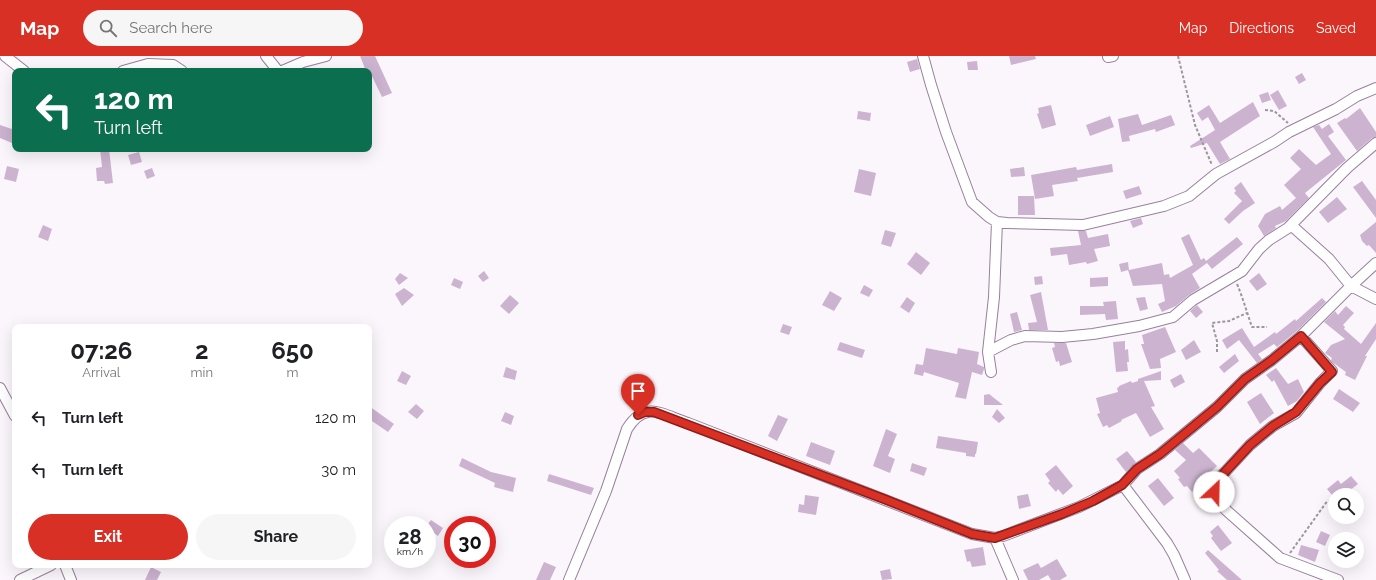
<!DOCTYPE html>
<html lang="en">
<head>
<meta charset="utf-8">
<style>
  :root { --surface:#fff; --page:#f6f6f6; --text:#202124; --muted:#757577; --accent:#d93025 }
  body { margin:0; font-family:Raleway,sans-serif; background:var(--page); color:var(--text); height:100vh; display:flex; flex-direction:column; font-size:15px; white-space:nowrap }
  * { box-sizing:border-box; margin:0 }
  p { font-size:13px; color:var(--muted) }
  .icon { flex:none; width:22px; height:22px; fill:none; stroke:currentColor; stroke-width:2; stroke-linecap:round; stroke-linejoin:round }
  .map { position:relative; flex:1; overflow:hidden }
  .sheet { position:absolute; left:12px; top:268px; width:360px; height:244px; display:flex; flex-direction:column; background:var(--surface); border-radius:8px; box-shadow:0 4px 16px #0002 }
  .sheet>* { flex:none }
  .hud { position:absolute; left:12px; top:12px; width:360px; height:84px; border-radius:8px; box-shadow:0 4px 16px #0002; background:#0b6e4f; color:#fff; overflow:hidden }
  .buttons { position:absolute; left:1328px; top:432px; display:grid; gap:8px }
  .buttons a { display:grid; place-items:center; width:36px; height:36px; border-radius:50%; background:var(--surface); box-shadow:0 4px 16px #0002; font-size:20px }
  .speed { position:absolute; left:384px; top:460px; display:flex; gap:8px; font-size:20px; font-weight:700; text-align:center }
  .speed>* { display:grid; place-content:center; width:52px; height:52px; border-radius:50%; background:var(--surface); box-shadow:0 4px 16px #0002; line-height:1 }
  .speed small { font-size:10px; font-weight:400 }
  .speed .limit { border:6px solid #d22; background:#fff; color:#111 }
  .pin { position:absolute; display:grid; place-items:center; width:34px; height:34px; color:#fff; margin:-41px -17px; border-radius:50% 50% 50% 0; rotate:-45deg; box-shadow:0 0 4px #0007 }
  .pin .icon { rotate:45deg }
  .me { position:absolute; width:44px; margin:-22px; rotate:24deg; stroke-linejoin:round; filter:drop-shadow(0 0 3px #0008) }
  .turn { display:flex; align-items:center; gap:14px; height:84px; padding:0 16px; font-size:18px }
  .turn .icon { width:52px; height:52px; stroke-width:2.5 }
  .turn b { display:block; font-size:28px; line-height:34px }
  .eta { display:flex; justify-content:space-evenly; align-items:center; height:68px; text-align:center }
  .eta b { font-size:24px; font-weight:700; line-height:28px }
  .button { display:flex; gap:8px; margin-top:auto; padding:8px 16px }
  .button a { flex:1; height:46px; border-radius:24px; background:var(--accent); color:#fff; font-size:16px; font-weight:700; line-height:46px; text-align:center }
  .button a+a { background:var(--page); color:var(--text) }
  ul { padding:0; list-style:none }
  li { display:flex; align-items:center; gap:12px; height:52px; padding:0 16px }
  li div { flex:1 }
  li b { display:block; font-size:15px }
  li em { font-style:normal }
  header { display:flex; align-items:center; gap:24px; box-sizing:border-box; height:56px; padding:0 20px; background:var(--accent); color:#fff }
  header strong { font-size:19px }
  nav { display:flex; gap:22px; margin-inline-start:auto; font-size:14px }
  .search { width:280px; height:36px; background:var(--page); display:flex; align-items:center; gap:10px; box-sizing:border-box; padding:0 14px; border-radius:22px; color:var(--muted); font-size:15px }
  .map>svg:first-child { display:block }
</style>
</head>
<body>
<header>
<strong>Map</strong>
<div class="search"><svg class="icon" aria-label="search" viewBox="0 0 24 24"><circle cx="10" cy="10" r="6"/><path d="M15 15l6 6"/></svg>Search here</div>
<nav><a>Map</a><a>Directions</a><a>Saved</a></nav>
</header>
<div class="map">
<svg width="1376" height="524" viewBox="0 0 1376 524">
  <rect width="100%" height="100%" fill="#fbf6fc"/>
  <path fill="#ccb3d0" d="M 360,0 L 375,0 L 392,37 L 382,41 L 369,14 L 366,15 Z
    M 1009,0 L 1035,0 L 1036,3 L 1011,9 Z
    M 917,3 L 920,13 L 910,16 L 907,6 Z
    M 977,5 L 978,14 L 968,14 L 967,6 Z
    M 1302,17 L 1306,24 L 1299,28 L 1295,21 Z
    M 1278,34 L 1287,50 L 1279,54 L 1270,39 Z
    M 1268,36 L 1271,44 L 1262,47 L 1259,39 Z
    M 1253,46 L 1260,60 L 1220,86 L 1230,103 L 1220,108 L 1207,87 L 1191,92 L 1190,90 L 1215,74 L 1208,61 L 1202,65 L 1197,57 L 1209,49 L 1220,67 Z
    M 1051,49 L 1056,69 L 1042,73 L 1037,58 L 1039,57 L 1038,52 Z
    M 1360,52 L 1376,76 L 1376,81 L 1372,82 L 1357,95 L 1337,67 L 1345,62 L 1346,63 Z
    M 858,55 L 871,57 L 870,65 L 857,63 Z
    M 1138,58 L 1142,69 L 1171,59 L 1175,69 L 1156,76 L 1155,73 L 1129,80 L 1130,85 L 1122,86 L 1118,63 Z
    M 1110,60 L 1114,71 L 1090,80 L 1086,69 Z
    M 1329,68 L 1334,76 L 1328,80 L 1346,104 L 1305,137 L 1309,142 L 1286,165 L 1275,170 L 1276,172 L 1264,180 L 1258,170 L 1265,158 L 1280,150 L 1282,154 L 1296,142 L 1284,129 L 1301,113 L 1290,102 L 1299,93 L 1316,109 L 1331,98 L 1313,71 L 1319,69 L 1322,73 Z
    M 0,69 L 15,74 L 15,79 L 12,87 L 0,82 Z
    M 100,93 L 109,93 L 113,127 L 105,128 L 104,125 L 97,125 L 96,112 L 102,111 Z
    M 139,96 L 142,106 L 131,109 L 128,99 Z
    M 1112,108 L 1113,116 L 1077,122 L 1078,125 L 1052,129 L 1054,140 L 1035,143 L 1031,119 L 1076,111 L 1077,114 Z
    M 7,110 L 19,113 L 16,126 L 4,123 Z
    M 1024,111 L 1025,120 L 1011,121 L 1010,113 Z
    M 152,112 L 155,120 L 147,123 L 144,115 Z
    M 859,113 L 876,117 L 871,140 L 854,136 Z
    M 1362,125 L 1376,144 L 1376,162 L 1353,131 Z
    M 1241,126 L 1255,147 L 1243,155 L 1229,168 L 1224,163 L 1242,145 L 1234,137 L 1236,135 L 1234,132 Z
    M 1139,130 L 1142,138 L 1126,143 L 1123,135 Z
    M 1018,140 L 1034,140 L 1035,159 L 1018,159 Z
    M 1337,141 L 1347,153 L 1328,167 L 1319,156 Z
    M 1141,162 L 1143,168 L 1133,172 L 1130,165 Z
    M 1376,166 L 1376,197 L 1369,189 L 1367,190 L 1362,185 L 1360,179 Z
    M 43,169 L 52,173 L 48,185 L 38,181 Z
    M 885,174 L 896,177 L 891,191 L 881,188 Z
    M 1078,175 L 1086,175 L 1088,182 L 1108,178 L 1110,190 L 1094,193 L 1098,205 L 1087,208 L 1086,206 L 1069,209 L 1067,198 L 1051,200 L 1050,192 L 1081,189 Z
    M 1189,178 L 1201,204 L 1204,202 L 1206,205 L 1237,181 L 1243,188 L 1212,213 L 1207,207 L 1192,218 L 1200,232 L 1189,239 L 1176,250 L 1162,256 L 1158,248 L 1165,245 L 1162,228 L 1133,230 L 1128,214 L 1121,216 L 1119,208 L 1128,206 L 1129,214 L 1162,207 L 1164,219 L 1169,218 L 1170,222 L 1193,209 L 1181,182 Z
    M 916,196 L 930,207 L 921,219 L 907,208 Z
    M 484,215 L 489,222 L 483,226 L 478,220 Z
    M 400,217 L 408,222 L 399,229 L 395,223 Z
    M 1259,217 L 1267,228 L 1257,235 L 1249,225 Z
    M 1042,220 L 1043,228 L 1035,229 L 1034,221 Z
    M 1108,221 L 1108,230 L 1090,231 L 1090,222 Z
    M 454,222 L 463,226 L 460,233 L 451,229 Z
    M 864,229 L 873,234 L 869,241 L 860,237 Z
    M 404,232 L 414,239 L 402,250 L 395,238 Z
    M 830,235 L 842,242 L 834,255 L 822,249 Z
    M 1041,236 L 1048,274 L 1029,274 L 1028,267 L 1037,266 L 1030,239 Z
    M 510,239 L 519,247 L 509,258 L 500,250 Z
    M 907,241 L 915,247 L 909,257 L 900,251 Z
    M 1145,241 L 1148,253 L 1140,255 L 1136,242 Z
    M 1322,242 L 1326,246 L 1297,275 L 1277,291 L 1274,288 L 1258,298 L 1262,303 L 1257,307 L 1239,284 L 1227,293 L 1222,284 L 1242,272 L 1254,291 L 1275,276 L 1276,278 L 1295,263 L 1296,265 Z
    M 1116,245 L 1118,263 L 1106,264 L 1105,258 L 1080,259 L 1080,250 L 1104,250 L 1103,246 Z
    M 1197,249 L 1203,256 L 1196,262 L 1190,255 Z
    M 1346,250 L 1354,257 L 1343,269 L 1345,271 L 1344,273 L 1361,288 L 1376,267 L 1376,283 L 1365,300 L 1367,300 L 1355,324 L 1345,319 L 1346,316 L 1332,306 L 1331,304 L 1332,302 L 1325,297 L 1331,289 L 1345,283 L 1324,266 L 1335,255 L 1338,259 Z
    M 1017,256 L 1022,274 L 1014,276 L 1010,258 Z
    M 783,268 L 792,271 L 789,279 L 780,276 Z
    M 1165,271 L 1176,296 L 1160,303 L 1161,312 L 1150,313 L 1141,288 L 1144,288 L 1142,279 Z
    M 1194,284 L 1201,296 L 1186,304 L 1181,294 Z
    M 1125,285 L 1125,294 L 1128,293 L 1129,306 L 1127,306 L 1128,315 L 1116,316 L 1113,286 Z
    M 840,286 L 865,294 L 862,302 L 837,294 Z
    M 1054,287 L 1066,287 L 1072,306 L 1060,310 L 1059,305 L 1056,306 L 1052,292 L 1055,291 Z
    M 926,292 L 957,298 L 958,292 L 979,296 L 977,308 L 984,311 L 984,313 L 982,319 L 972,316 L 966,343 L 955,341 L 959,327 L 924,316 L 923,320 L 914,318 L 916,308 L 923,309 Z
    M 1235,298 L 1239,305 L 1224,317 L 1219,311 Z
    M 506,311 L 517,315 L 515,324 L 503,321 Z
    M 1276,312 L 1288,328 L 1298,323 L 1304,336 L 1297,345 L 1288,350 L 1274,324 L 1272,326 L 1266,319 Z
    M 402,315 L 411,320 L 406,329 L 397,325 Z
    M 1161,315 L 1161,324 L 1144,325 L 1155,350 L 1151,351 L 1164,373 L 1150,381 L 1136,357 L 1121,364 L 1122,365 L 1109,372 L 1107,369 L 1103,371 L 1097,358 L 1100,357 L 1096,342 L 1118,336 L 1117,332 L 1119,331 L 1119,330 L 1131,325 L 1132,327 L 1138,325 L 1138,323 Z
    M 1181,318 L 1185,326 L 1174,332 L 1170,324 Z
    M 1339,333 L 1360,347 L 1353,356 L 1333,343 Z
    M 1261,337 L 1274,357 L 1260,368 L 1247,346 Z
    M 989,338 L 1003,349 L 984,349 L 984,339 Z
    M 416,348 L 424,355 L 417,363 L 408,356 Z
    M 369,350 L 394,368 L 388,376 L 369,363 Z
    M 997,353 L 1005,362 L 999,367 L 992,361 Z
    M 505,356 L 514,360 L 511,369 L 501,365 Z
    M 778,359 L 788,363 L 777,385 L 768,380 Z
    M 886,373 L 897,378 L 888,400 L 895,403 L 890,417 L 873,410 Z
    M 938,380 L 978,386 L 976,398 L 975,398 L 975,401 L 966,400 L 966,397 L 936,392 Z
    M 811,386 L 835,395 L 830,409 L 806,400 Z
    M 1183,387 L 1193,397 L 1199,392 L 1217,410 L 1200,426 L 1202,428 L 1192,436 L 1187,430 L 1184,431 L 1178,423 L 1180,422 L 1174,415 L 1186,404 L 1175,394 Z
    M 1127,395 L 1136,406 L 1126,416 L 1116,403 Z
    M 462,402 L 491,416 L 516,422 L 513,436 L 494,431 L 495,427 L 459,410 Z
    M 912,407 L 927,412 L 924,420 L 910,415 Z
    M 1056,409 L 1073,430 L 1063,439 L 1058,433 L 1056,436 L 1048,427 L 1050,425 L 1045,418 Z
    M 549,418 L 594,432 L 591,439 L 547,425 Z
    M 1351,420 L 1358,428 L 1344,439 L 1332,439 L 1327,433 L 1338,424 L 1341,428 Z
    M 1158,422 L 1174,442 L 1164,450 L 1148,430 Z
    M 1028,438 L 1031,450 L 1019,453 L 1017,440 Z
    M 805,439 L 819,441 L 816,459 L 798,456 L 799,448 L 804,449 Z
    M 431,464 L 443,472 L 438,480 L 427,472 L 427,469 Z
    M 1218,469 L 1232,487 L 1221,495 L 1211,482 L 1213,480 L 1210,476 Z
    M 1321,475 L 1330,479 L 1325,490 L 1316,486 Z
    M 1301,489 L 1319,494 L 1315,506 L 1298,499 Z
    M 983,491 L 986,509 L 972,511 L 970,505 L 967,506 L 964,494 Z
    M 1208,494 L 1242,524 L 1227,524 L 1217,515 L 1219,514 L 1205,497 Z
    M 1057,503 L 1067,520 L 1060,524 L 1051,524 L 1048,519 L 1039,524 L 1028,524 L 1023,514 L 1038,507 L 1041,512 Z
    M 544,506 L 556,511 L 550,524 L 536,524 Z
    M 151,511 L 161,516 L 157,524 L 145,524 Z
    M 890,513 L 892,523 L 882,524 L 880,515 Z"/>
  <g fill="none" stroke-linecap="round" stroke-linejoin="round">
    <defs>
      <path id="minor" d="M 5,0 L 24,15
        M 266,0 L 278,15
        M 923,0 L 931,29 L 946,76 L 972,146 L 989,161 L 997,166 L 1007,167 L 1083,169 L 1164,150 L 1189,140 L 1216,118 L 1274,86 L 1289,76 L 1336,53 L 1357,40 L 1376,32
        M 1108,1 L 1113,0
        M 123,15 L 148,8 L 173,9 L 182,15
        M 282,15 L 303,6 L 326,0
        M 1291,169 L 1329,203 L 1351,230 L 1376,243
        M 1301,280 L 1332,315 L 1320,327 L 1296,357 L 1273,370 L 1250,389 L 1212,430 L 1213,436 L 1226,454 L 1280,502 L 1338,524
        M 988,296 L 1011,284 L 1025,280 L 1062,281 L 1093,278 L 1139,270 L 1173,261 L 1193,244 L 1242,215 L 1259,193 L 1269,184 L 1288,172 L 1347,112 L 1376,87
        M 991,316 L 988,296 L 994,241 L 997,166
        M 0,332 L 15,360
        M 1123,429 L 1167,487 L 1174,499 L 1185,524
        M 995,482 L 1013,524
        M 65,509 L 71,524
        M 20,524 L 51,509
        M 569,524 L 606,435 L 627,373 C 645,344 661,358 688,367 L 972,478 L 995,482 L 1003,480 L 1079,451 L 1123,429 L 1137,413 L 1160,398 L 1217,351 L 1245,323 L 1272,304 L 1301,280 L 1351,230 L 1376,207"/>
    </defs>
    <use href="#minor" stroke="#98809d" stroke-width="12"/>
    <path stroke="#9d969e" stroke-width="2" stroke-dasharray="3 2" stroke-linecap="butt" d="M 1178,0 L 1195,69 L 1212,109
      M 1265,54 L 1274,55 L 1288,67
      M 1237,228 C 1243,242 1247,257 1252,271 L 1267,271
      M 1217,296 L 1217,285 L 1212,267 L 1229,265 L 1247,257
      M 1290,497 L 1328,444"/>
    <use href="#minor" stroke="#fff" stroke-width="10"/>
  </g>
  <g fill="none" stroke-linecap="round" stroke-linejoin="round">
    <defs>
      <path id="route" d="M 638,359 L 645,356 L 654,356 L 884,443 L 972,478 L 995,482 L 1062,458 L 1093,445 L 1122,429 L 1137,413 L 1160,398 L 1217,351 L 1245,323 L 1272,304 L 1301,280 L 1332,316 L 1320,327 L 1296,356 L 1273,370 L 1250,389 L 1212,430 L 1214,436"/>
    </defs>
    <use href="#route" stroke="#8d1f18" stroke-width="10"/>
    <use href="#route" stroke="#d93025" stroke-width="7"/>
  </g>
</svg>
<div class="buttons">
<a><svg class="icon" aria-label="search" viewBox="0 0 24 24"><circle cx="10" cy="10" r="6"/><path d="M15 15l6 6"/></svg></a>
<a><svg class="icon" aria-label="layers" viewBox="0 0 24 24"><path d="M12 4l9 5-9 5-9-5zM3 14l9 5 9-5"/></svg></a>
</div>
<div class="speed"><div>28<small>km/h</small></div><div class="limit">30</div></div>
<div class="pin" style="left:638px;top:359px;background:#d93025"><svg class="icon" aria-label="arrive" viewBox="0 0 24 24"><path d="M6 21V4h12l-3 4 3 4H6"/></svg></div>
<svg class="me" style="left:1214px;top:436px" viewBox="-20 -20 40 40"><circle r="19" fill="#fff"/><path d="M0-13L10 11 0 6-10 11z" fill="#d93025"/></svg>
<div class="hud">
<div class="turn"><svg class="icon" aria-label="left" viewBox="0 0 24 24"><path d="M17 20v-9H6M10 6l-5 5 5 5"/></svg><div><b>120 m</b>Turn left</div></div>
</div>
<section class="sheet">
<div class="eta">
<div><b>07:26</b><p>Arrival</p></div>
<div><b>2</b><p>min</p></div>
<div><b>650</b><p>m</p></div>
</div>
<ul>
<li><svg class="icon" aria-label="left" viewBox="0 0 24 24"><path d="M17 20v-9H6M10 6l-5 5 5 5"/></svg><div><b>Turn left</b></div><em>120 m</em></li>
<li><svg class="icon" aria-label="left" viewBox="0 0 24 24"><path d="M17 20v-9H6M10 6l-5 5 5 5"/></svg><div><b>Turn left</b></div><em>30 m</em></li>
</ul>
<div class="button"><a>Exit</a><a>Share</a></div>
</section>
</div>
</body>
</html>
